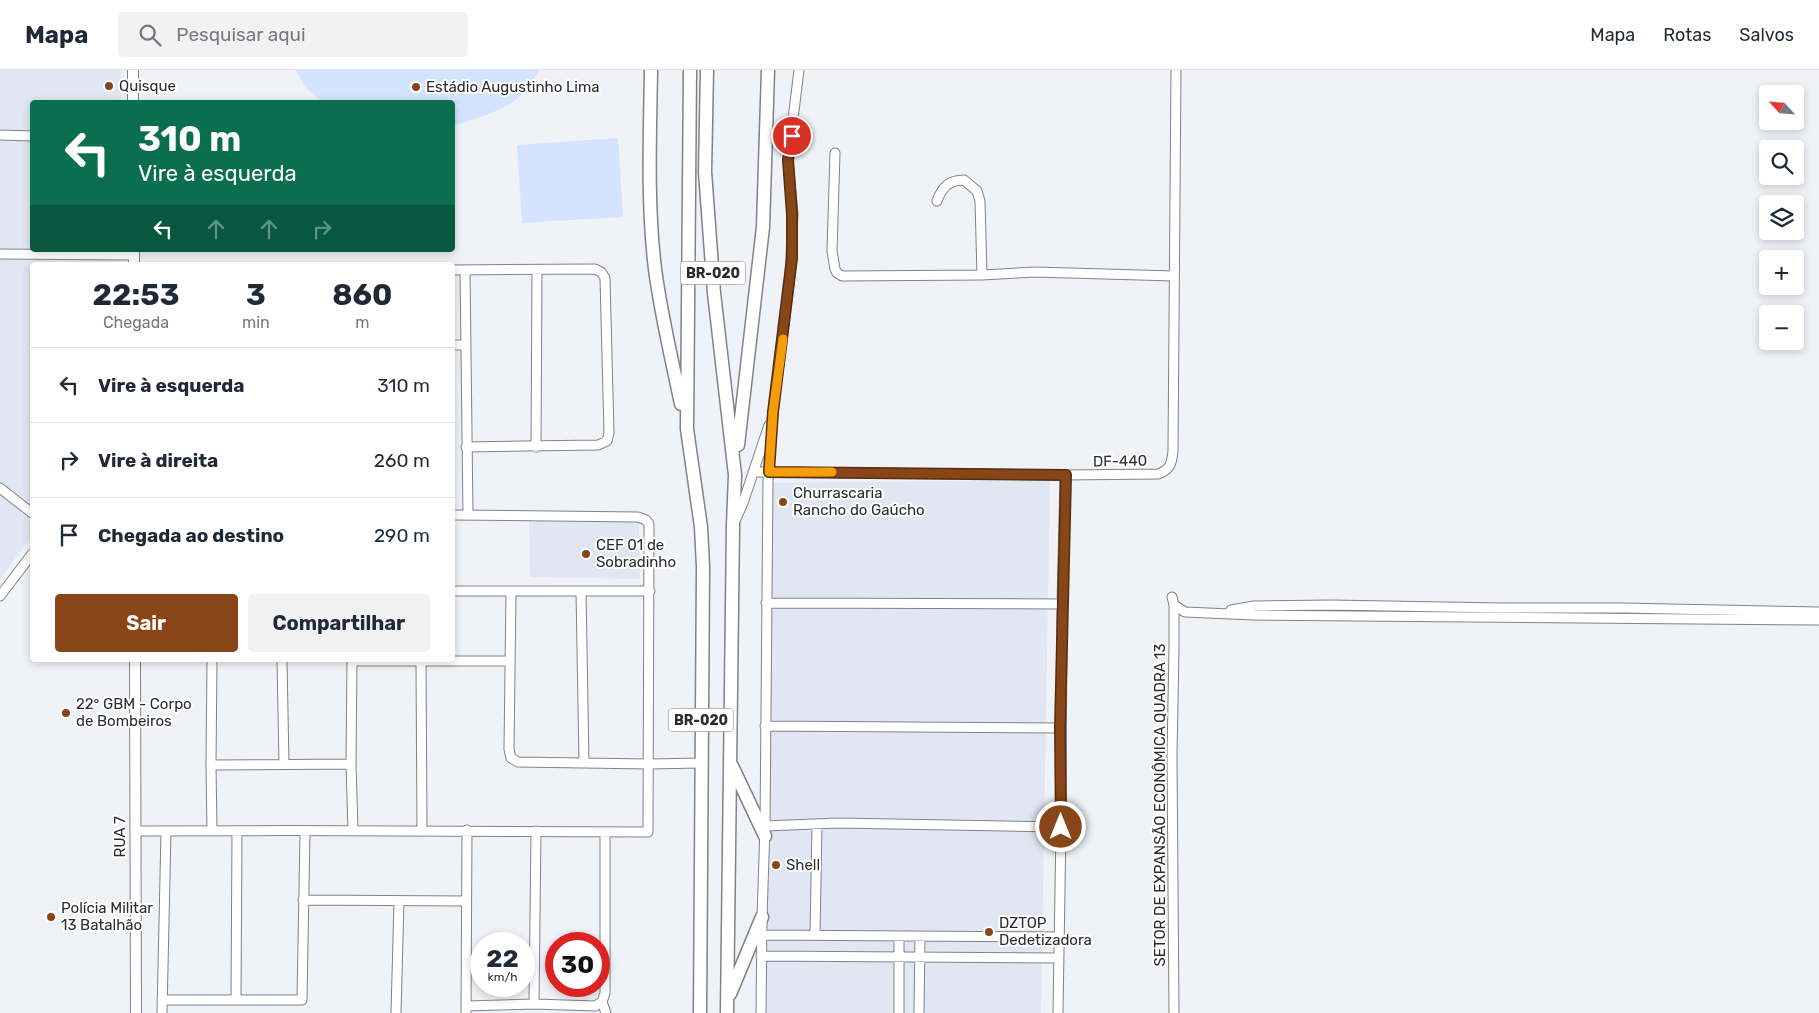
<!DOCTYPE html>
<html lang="pt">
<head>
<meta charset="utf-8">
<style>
  :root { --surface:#fff; --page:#f2f2f3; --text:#1f2937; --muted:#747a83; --line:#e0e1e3; --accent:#884517 }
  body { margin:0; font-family:Rubik,sans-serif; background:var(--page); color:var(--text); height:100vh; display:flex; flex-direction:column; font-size:19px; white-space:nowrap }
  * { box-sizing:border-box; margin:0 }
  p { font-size:16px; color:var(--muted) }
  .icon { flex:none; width:28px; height:28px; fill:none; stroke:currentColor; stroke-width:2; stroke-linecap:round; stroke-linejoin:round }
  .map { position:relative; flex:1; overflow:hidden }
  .panel { position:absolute; left:30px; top:192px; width:425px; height:400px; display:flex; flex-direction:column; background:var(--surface); border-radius:5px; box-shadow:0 2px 8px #0003 }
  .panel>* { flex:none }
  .banner { position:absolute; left:30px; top:30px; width:425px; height:152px; border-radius:5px; box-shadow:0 2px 8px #0003; background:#0b6e4f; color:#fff; overflow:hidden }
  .needle { width:32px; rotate:296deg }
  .tools { position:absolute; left:1759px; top:15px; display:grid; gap:10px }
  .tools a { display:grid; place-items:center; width:45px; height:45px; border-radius:5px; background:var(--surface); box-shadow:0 2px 8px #0003; font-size:25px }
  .speed { position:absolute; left:470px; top:862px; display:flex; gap:10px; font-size:25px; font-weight:700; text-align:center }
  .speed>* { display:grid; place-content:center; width:65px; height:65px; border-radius:50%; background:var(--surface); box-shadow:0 2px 8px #0003; line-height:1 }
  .speed small { font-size:12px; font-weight:400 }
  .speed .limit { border:8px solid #d22; background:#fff; color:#111 }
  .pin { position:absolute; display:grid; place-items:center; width:42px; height:42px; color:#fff; margin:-21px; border:2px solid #fff; border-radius:50%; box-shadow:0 1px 5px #0007 }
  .me { position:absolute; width:55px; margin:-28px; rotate:0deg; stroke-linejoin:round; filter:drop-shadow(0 0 4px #0008) }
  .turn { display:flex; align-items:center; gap:18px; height:105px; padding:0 25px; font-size:22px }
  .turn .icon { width:65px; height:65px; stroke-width:2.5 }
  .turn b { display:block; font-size:35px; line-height:42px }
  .lanes { display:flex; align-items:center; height:48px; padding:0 25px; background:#0003; justify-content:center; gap:25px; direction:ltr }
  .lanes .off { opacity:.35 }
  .eta { display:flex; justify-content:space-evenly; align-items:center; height:85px; text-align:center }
  .eta b { font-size:30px; font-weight:700; line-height:35px }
  .cta { display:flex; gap:10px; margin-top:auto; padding:10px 25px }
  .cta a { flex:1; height:58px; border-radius:5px; background:var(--accent); color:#fff; font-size:20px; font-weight:700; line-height:58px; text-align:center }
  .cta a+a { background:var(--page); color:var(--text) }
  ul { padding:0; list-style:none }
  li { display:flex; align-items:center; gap:15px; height:75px; padding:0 25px; border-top:1px solid var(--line) }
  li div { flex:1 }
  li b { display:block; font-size:19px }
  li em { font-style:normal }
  header { display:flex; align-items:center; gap:30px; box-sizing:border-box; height:70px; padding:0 25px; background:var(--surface); border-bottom:1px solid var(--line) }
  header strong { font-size:24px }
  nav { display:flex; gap:28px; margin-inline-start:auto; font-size:18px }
  .search { width:350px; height:45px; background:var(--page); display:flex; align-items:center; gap:12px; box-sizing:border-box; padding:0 18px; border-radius:5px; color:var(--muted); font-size:19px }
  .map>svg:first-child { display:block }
</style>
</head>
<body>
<header>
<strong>Mapa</strong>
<div class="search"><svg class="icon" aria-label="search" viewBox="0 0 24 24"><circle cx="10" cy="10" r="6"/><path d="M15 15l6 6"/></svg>Pesquisar aqui</div>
<nav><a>Mapa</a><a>Rotas</a><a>Salvos</a></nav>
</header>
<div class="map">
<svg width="1819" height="943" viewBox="0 0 1819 943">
  <rect width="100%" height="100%" fill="#eff2f6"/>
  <path fill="#e1e7f2" d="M 0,0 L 121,0 L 121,32 L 32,32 L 32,180 L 121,180 L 121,195 L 32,195 L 32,466 L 0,509 Z
    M 1050,410 L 1041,943 L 762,943 L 764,413 Z
    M 529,450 L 639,451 L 640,509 L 530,507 Z"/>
  <path fill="#d5e4fe" d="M 296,0 L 539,0 C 521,39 489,43 453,56 L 452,32 L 322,32 L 305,17 Z
    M 618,68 L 623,147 L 522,153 L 517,75 Z"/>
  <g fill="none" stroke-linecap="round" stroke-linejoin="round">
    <defs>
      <path id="minor" d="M 0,65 L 32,66
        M 835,83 L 832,181 L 835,199 L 837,203 L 842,206 L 982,205 L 1035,202 L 1174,206
        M 937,131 C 942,117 949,110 964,110 L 977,121 L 980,131 L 982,205
        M 0,184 L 134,185
        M 452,200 L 595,199 L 601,202 L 605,208 L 609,363 L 607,371 L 598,375 L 466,377
        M 465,200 L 468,445
        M 452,275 L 466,275
        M 536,377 L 537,200
        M 753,402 L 1065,405 L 1158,404 C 1170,400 1172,393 1173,381 L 1176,0
        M 0,418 L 32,443
        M 735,451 L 743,433 L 769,355
        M 452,521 L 650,521
        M 511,521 L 509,679 L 511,688 L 518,692 L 649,694 L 701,693
        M 581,521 L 584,693
        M 0,526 L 32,484
        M 1172,527 L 1174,535 L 1174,578 L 1172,685 L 1174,943
        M 766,533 L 1062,534
        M 1174,535 L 1185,542 L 1253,545 L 1819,550
        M 1231,540 L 1254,536 L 1331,535 L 1502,538 L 1623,538 L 1819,542
        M 212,590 L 211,695 L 212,761
        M 282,590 L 284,694
        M 352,590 L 351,694 L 353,761
        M 352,591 L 510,591
        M 421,591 L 422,760
        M 765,656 L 1061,658
        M 211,695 L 351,694
        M 765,756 L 838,753 L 1061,757
        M 135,761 C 306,760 477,761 648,762 L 649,454 L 646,450 L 638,447 L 452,445
        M 303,830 L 466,831
        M 761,865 L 1058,867
        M 815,865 L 817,754
        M 761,886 L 1058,888
        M 162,930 L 302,930 L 305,762
        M 236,930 L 237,761
        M 602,932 L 605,923 L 605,762
        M 602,932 L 606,943
        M 534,934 L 536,761
        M 466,936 L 534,934 L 595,936 L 602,932
        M 162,943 L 166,761
        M 396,943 L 399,831
        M 466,943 L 467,760
        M 761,943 L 762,847 L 765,756 L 768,411 L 773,343 L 790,206 L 793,144 L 788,90 L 799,0
        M 899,943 L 899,866
        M 919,943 L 920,867
        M 1058,943 L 1061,757 L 1062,534 L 1065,405"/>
      <path id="major" d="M 133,0 L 133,32
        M 134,195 L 134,180
        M 135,590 L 136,943"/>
      <path id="highway" d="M 651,0 C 650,66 647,133 655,199 C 661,245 672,290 681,334
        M 690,0 L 687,359 L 701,457 L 703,497 L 700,943
        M 707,0 L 705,102 L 714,223 L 735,405 L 733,455 L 727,943
        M 738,375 L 763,157 L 768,0
        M 732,696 L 765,766
        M 730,924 L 762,847"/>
    </defs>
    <use href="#minor" stroke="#808286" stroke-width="11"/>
    <use href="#major" stroke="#808286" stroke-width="12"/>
    <use href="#highway" stroke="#808286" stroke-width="15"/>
    <use href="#minor" stroke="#fff" stroke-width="9"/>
    <use href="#major" stroke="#fff" stroke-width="10"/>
    <use href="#highway" stroke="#fff" stroke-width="12"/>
  </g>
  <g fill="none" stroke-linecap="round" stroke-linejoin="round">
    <defs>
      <path id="route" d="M 792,66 L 788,90 L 792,144 L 792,188 L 773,342 L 769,402 L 1066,405 L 1060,658 L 1061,757"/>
    </defs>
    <use href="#route" stroke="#582d0f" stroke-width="12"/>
    <use href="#route" stroke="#884517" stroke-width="9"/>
    <path stroke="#f59e0b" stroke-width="9" d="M 783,269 L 773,342 L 769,402 L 832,402"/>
  </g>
  <g fill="#884517" stroke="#fff" stroke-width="2">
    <circle cx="109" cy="16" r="5"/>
    <circle cx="416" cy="17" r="5"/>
    <circle cx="783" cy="432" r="5"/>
    <circle cx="586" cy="484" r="5"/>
    <circle cx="66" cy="643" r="5"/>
    <circle cx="776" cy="795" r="5"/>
    <circle cx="51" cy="847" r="5"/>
    <circle cx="989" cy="862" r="5"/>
  </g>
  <g text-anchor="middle" stroke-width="4" stroke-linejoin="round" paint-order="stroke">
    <g fill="#fff" stroke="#6b6b6c" stroke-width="1">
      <rect x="680.5" y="191.5" width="65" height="23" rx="4"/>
      <rect x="668.5" y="638.5" width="65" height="23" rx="4"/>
    </g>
    <g font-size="14" font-weight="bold" fill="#2b2c2d">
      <text x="713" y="208">BR-020</text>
      <text x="701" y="655">BR-020</text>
    </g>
    <g font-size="15" fill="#2b2c2d" stroke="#fff" text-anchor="start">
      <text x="119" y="21">Quisque</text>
      <text x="426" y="22">Estádio Augustinho Lima</text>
      <text x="793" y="428">Churrascaria<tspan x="793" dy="17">Rancho do Gaúcho</tspan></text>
      <text x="596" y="480">CEF 01 de<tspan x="596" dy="17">Sobradinho</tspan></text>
      <text x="76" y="639">22° GBM - Corpo<tspan x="76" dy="17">de Bombeiros</tspan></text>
      <text x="786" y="800">Shell</text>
      <text x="61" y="843">Polícia Militar<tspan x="61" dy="17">13 Batalhão</tspan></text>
      <text x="999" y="858">DZTOP<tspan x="999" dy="17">Dedetizadora</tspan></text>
    </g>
    <g font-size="15" fill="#2b2c2d" stroke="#fff">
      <text transform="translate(1120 391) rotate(-1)" y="5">DF-440</text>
      <text transform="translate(1160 735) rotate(-90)" y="5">SETOR DE EXPANSÃO ECONÔMICA QUADRA 13</text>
      <text transform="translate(120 767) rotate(-90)" y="5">RUA 7</text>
    </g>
  </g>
</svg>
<div class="tools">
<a><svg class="needle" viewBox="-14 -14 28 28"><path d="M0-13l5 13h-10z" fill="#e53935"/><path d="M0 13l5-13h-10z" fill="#747a83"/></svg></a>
<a><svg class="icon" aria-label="search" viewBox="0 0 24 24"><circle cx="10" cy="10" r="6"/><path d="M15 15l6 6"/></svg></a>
<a><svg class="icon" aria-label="layers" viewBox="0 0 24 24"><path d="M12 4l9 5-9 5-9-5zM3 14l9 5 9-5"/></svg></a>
<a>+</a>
<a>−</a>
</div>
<div class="speed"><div>22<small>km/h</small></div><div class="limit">30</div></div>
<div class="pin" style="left:792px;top:66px;background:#d93025"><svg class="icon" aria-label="arrive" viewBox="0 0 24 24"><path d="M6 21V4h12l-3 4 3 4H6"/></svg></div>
<svg class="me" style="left:1061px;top:757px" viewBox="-20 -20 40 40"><circle r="17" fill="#884517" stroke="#fff" stroke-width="3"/><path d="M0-11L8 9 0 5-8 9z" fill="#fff"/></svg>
<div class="banner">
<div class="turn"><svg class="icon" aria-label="left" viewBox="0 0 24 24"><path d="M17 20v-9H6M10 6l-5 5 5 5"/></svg><div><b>310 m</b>Vire à esquerda</div></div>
<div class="lanes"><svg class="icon" aria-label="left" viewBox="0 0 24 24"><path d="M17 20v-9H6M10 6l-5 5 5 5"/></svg><svg class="icon off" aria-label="ahead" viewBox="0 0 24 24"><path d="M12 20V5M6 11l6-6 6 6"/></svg><svg class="icon off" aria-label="ahead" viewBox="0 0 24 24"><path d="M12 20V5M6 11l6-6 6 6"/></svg><svg class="icon off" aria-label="right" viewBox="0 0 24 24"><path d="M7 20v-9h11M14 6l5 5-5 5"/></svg></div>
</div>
<section class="panel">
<div class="eta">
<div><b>22:53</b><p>Chegada</p></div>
<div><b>3</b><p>min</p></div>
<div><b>860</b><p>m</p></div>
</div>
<ul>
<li><svg class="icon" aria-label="left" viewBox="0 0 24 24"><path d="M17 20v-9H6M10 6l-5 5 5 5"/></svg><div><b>Vire à esquerda</b></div><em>310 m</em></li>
<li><svg class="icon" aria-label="right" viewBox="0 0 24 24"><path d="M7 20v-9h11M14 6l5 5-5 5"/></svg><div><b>Vire à direita</b></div><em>260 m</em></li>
<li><svg class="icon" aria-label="arrive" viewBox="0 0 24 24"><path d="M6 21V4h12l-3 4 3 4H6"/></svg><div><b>Chegada ao destino</b></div><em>290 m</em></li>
</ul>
<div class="cta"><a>Sair</a><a>Compartilhar</a></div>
</section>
</div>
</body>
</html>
